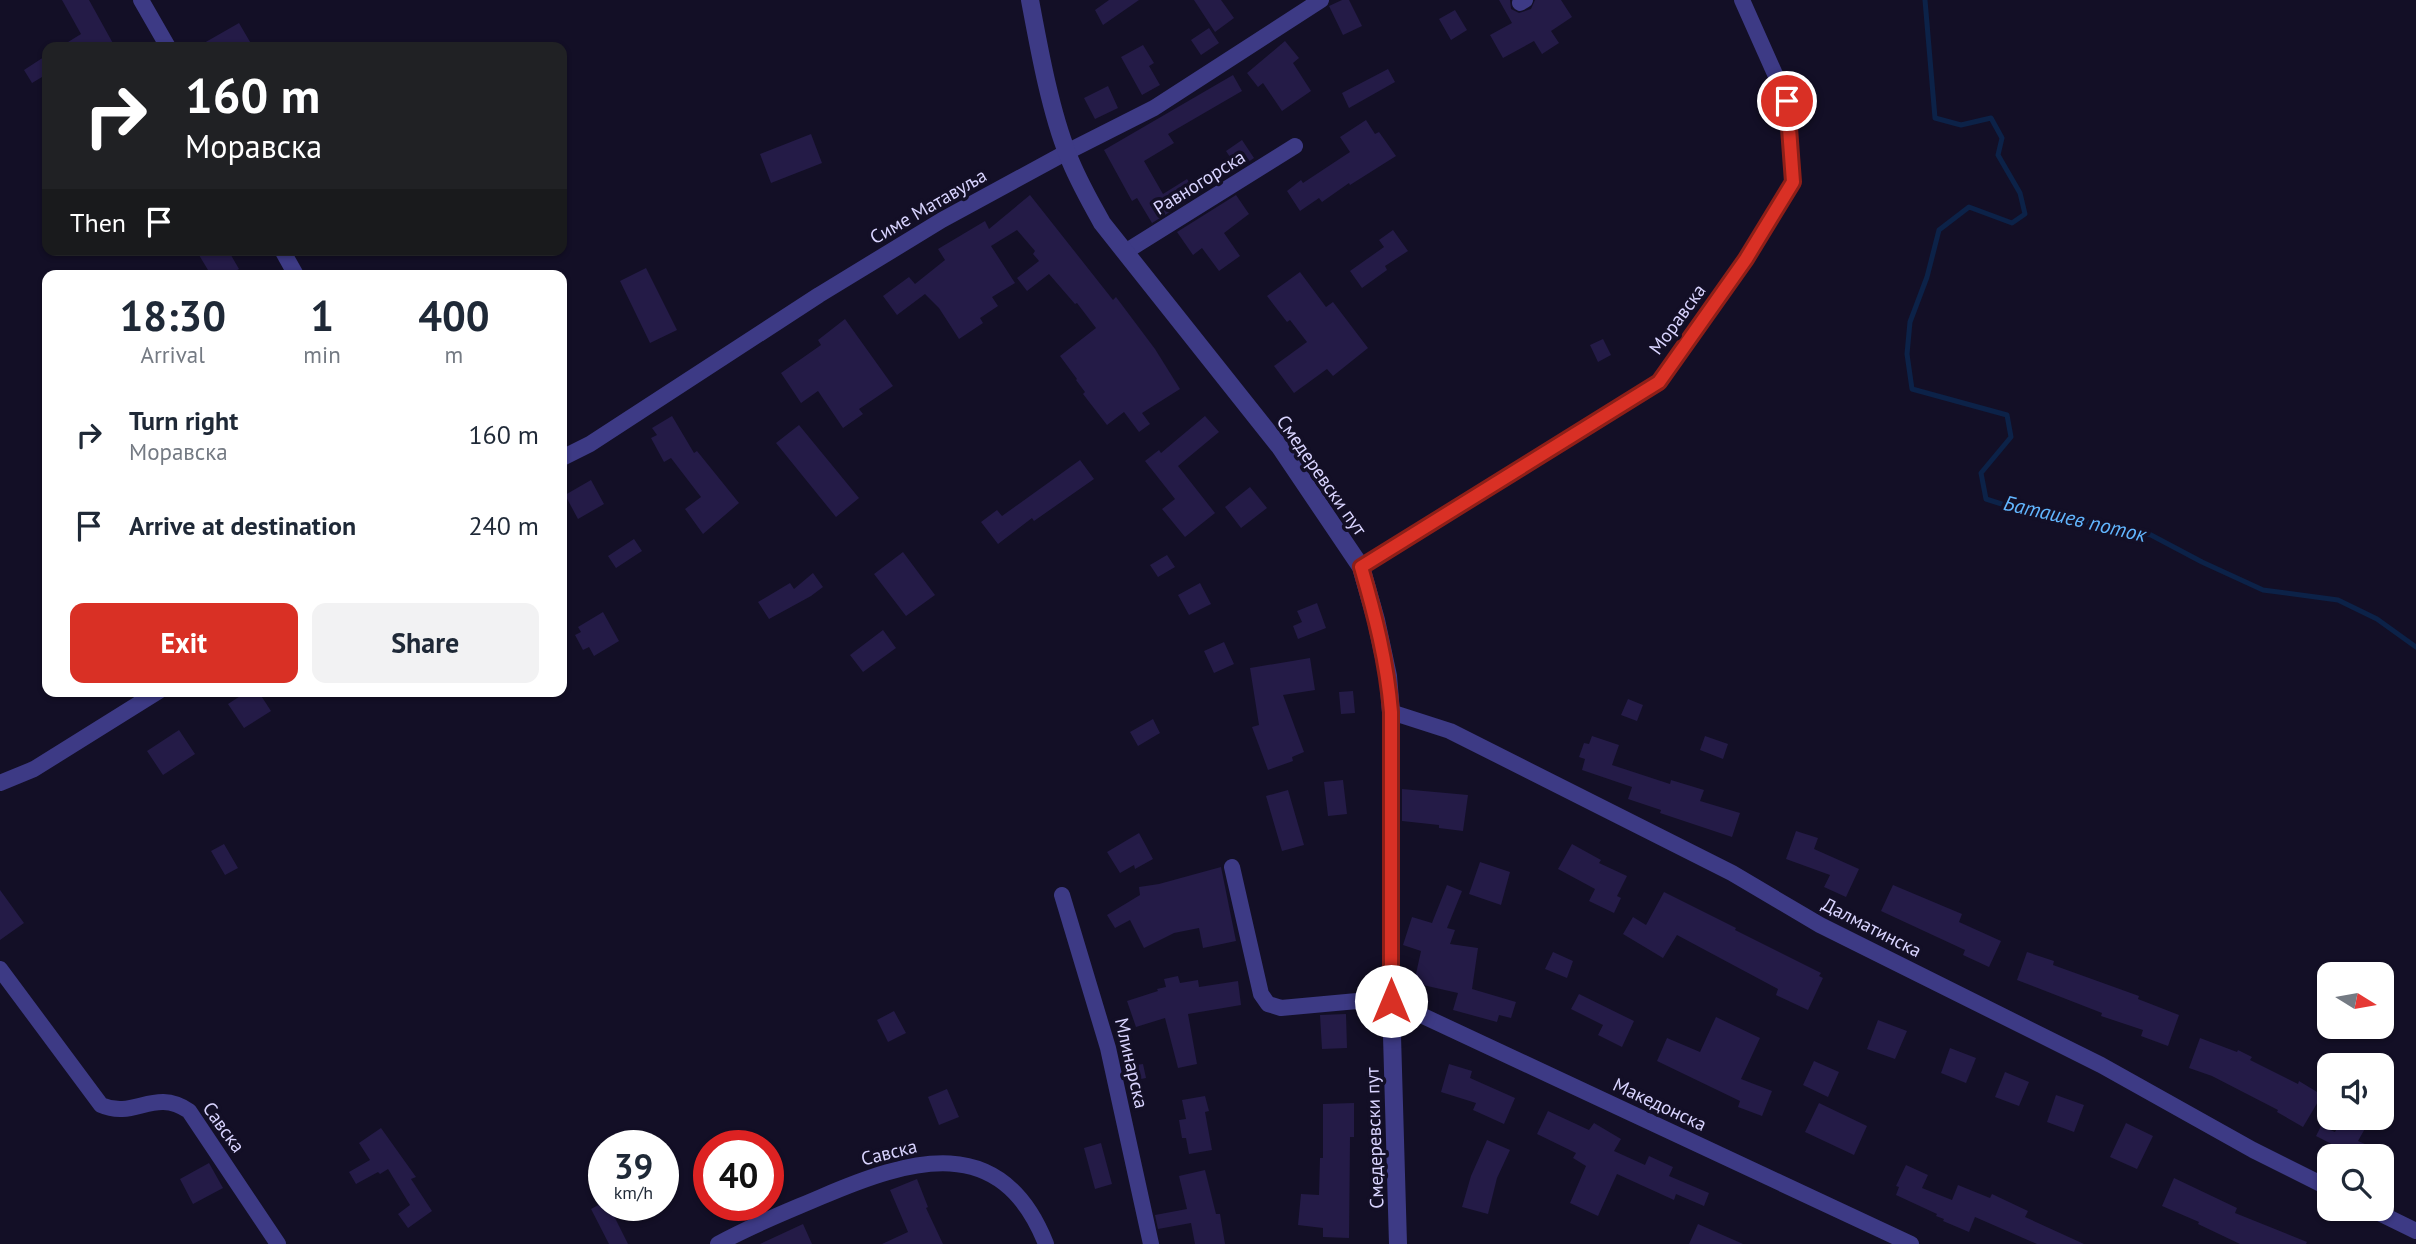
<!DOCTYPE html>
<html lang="en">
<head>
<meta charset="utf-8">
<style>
  :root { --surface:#fff; --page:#f2f2f3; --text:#1f2937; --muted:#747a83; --accent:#d93025 }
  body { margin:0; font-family:"PT Sans",sans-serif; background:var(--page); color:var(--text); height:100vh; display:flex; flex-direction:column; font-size:26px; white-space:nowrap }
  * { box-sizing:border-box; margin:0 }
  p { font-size:23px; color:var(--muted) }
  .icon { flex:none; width:38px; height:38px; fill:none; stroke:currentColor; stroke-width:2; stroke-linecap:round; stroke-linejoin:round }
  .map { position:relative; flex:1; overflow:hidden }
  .side { position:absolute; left:42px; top:270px; width:525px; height:427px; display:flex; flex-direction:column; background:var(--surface); border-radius:14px; box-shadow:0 2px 5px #0004 }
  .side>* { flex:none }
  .hud { position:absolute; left:42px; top:42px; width:525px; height:214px; border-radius:14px; box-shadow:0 2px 5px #0004; background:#202124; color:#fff; overflow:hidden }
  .needle { width:46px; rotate:101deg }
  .buttons { position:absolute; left:2317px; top:962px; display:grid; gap:14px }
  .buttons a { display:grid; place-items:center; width:77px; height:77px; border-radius:14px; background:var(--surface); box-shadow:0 2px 5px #0004; font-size:35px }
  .speed { position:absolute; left:588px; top:1130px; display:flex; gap:14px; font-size:35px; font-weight:700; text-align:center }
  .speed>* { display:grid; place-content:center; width:91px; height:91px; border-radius:50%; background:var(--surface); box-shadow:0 2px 5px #0004; line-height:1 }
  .speed small { font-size:18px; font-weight:400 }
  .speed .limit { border:10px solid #d22; background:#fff; color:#111 }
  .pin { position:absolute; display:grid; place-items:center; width:60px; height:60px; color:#fff; margin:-30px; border:4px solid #fff; border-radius:50%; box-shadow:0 2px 7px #0007 }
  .me { position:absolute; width:77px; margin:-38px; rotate:0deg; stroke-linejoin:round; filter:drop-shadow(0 0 5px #0008) }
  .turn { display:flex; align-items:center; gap:24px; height:147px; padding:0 28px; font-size:32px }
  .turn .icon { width:91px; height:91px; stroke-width:2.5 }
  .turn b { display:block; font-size:49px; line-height:60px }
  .then { display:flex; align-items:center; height:66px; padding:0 28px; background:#0003; gap:14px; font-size:26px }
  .eta { display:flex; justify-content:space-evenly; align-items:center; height:119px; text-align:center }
  .eta b { font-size:42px; font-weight:600; line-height:49px }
  .primary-button { display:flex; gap:14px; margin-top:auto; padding:14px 28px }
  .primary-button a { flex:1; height:80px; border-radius:14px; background:var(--accent); color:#fff; font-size:28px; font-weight:600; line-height:80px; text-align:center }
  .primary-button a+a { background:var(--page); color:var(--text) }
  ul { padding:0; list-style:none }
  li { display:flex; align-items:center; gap:21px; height:91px; padding:0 28px }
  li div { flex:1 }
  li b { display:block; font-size:26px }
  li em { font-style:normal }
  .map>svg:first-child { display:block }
</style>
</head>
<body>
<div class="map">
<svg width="2416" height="1244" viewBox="0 0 2416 1244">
  <rect width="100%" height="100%" fill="#130f26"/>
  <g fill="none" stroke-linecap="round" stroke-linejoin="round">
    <path stroke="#0c2248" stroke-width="5" d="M 1925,0 L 1935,118 L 1961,125 L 1991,118 L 2002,138 L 1998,155 L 2020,193 L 2025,214 L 2012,223 L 1969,207 L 1939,230 L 1927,277 L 1910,322 L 1907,354 L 1912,389 L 2007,415 L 2011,437 L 1981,473 L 1986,499 L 2039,516 L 2115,526 L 2151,535 L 2202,562 L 2263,590 L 2338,600 L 2377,619 L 2416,647"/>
  </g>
  <path fill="#241b47" d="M 62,0 L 89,0 L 115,47 L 60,47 L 81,34 Z
    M 1109,0 L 1139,0 L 1103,25 L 1095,10 Z
    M 1194,0 L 1221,0 L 1234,18 L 1215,32 Z
    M 1342,0 L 1349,0 L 1362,26 L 1343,35 L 1329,6 Z
    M 1499,0 L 1510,0 L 1511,9 L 1519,13 L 1531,9 L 1535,0 L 1561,0 L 1572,17 L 1551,31 L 1559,43 L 1542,54 L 1534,41 L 1503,58 L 1490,35 L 1512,23 Z
    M 1455,10 L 1467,30 L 1451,40 L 1439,19 Z
    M 239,23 L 253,47 L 197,47 Z
    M 1209,28 L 1219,43 L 1201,55 L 1191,40 Z
    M 1285,41 L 1299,58 L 1293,63 L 1311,91 L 1282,111 L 1263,83 L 1258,87 L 1247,73 Z
    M 1143,45 L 1154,63 L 1149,66 L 1160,85 L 1142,95 L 1121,57 Z
    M 47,55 L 47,74 L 32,83 L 24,70 Z
    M 1388,69 L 1395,82 L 1349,108 L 1342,93 Z
    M 1233,75 L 1242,91 L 1168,134 L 1174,143 L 1144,161 L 1163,194 L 1187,179 L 1197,195 L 1152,223 L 1137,198 L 1132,201 L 1104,150 Z
    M 1108,86 L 1118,108 L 1095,119 L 1084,98 Z
    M 1366,120 L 1375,134 L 1379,132 L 1396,156 L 1350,185 L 1349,183 L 1322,202 L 1319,198 L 1300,211 L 1287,191 L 1301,180 L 1303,183 L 1350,152 L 1340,137 Z
    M 811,134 L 822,163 L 771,183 L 760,154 Z
    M 1242,140 L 1254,158 L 1238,169 L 1226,151 Z
    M 1030,195 L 1113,300 L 1116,297 L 1155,349 L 1180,389 L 1142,413 L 1150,424 L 1139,432 L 1124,412 L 1107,425 L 1083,394 L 1085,392 L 1076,380 L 1077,379 L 1060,356 L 1096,328 L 1077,303 L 1075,304 L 1049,274 L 1027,291 L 1017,278 L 1039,261 L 1033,254 L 1035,251 L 1017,230 L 991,246 L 1015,283 L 992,297 L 998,306 L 980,318 L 983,323 L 959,339 L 939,308 L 925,294 L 897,315 L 883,296 L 909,277 L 915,284 L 945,260 L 938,249 L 985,221 L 989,229 Z
    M 1236,195 L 1249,214 L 1224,233 L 1240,256 L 1219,271 L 1202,248 L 1193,255 L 1177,232 Z
    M 1393,230 L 1408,251 L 1385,266 L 1387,270 L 1362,288 L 1350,271 L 1384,247 L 1379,240 Z
    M 196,250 L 228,250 L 239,269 L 229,275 L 211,275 Z
    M 646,268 L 677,330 L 650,343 L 620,281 Z
    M 1300,272 L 1326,307 L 1333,302 L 1368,348 L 1333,376 L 1327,369 L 1294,393 L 1274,366 L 1307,342 L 1290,320 L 1287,322 L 1267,296 Z
    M 845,319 L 893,386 L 859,409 L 863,414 L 843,428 L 818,391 L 801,403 L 781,373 L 821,345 L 818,340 Z
    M 1603,339 L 1611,355 L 1598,362 L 1590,345 Z
    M 672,416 L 694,453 L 697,451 L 739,503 L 703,534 L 685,509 L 701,497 L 671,458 L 664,462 L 651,438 L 657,435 L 652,428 Z
    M 1205,416 L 1219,432 L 1178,466 L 1215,513 L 1185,537 L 1162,509 L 1175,499 L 1145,461 L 1159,450 L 1161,453 Z
    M 799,425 L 859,498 L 836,517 L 776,443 Z
    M 1080,460 L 1094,479 L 1034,521 L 1032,518 L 998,544 L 981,522 L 997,510 L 1002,516 Z
    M 591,480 L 604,504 L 578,519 L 565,495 Z
    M 1250,487 L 1267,508 L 1241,528 L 1225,507 Z
    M 634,539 L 642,551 L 616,568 L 608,556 Z
    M 903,552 L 935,595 L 906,616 L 874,574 Z
    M 1167,555 L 1175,567 L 1158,577 L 1150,565 Z
    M 813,573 L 823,587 L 811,596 L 769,619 L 758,602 L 790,583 L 794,589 Z
    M 1200,583 L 1211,604 L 1189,615 L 1178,595 Z
    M 1317,603 L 1326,628 L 1298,639 L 1293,626 L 1302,622 L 1297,611 Z
    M 603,612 L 619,641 L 594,656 L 589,647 L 583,650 L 575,635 L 581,632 L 578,627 Z
    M 883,630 L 896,648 L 863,672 L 850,655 Z
    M 1224,642 L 1234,664 L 1214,673 L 1204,651 Z
    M 1310,658 L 1315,690 L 1283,695 L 1304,752 L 1292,757 L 1293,761 L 1268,770 L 1252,727 L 1259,725 L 1250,668 Z
    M 248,691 L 258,691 L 271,711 L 244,728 L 228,704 Z
    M 1353,691 L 1355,713 L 1341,714 L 1339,692 Z
    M 1628,699 L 1643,705 L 1637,721 L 1621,715 Z
    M 1153,719 L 1160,733 L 1138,746 L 1130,732 Z
    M 179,730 L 195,754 L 163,775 L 147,751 Z
    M 1592,736 L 1619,745 L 1612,765 L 1670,784 L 1671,780 L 1704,790 L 1700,801 L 1740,813 L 1732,837 L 1660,813 L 1661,810 L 1628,799 L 1632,787 L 1582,770 L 1585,759 L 1579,757 L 1584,743 L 1589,744 Z
    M 1705,736 L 1728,744 L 1723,759 L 1700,750 Z
    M 1343,780 L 1347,814 L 1328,816 L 1324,782 Z
    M 1402,789 L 1468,795 L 1463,831 L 1439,828 L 1439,825 L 1402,821 Z
    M 1288,790 L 1304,845 L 1282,851 L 1266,796 Z
    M 1796,831 L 1818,838 L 1814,849 L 1859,869 L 1846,897 L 1824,887 L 1830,875 L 1786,859 Z
    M 1139,833 L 1153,859 L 1135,869 L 1134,865 L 1120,873 L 1107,852 Z
    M 224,844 L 238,868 L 225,875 L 211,851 Z
    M 1572,844 L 1601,860 L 1599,863 L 1627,876 L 1617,896 L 1621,898 L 1614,913 L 1589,901 L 1595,889 L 1558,869 Z
    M 1480,862 L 1510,872 L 1501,905 L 1469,894 Z
    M 1221,867 L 1236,941 L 1203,948 L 1199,928 L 1174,933 L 1144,948 L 1130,920 L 1115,928 L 1107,915 L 1140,895 L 1139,887 L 1159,884 Z
    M 1447,885 L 1462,891 L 1447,928 L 1455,930 L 1450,944 L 1478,948 L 1472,989 L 1516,1002 L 1511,1018 L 1499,1015 L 1497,1022 L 1453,1010 L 1458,993 L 1414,983 L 1421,951 L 1403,945 L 1412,917 L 1432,923 Z
    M 1893,885 L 1962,914 L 1959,922 L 2001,941 L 1989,967 L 1963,955 L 1965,950 L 1881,911 Z
    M 0,890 L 24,923 L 0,940 Z
    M 1664,892 L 1736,928 L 1735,930 L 1821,973 L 1819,976 L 1823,978 L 1808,1010 L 1776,995 L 1778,989 L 1677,935 L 1663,958 L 1623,934 L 1633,917 L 1646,925 Z
    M 1553,952 L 1573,961 L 1567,978 L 1545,969 Z
    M 2027,952 L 2054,961 L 2053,965 L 2139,996 L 2138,999 L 2179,1015 L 2168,1046 L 2141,1036 L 2143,1030 L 2101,1016 L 2102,1013 L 2017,980 Z
    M 1178,976 L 1180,983 L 1198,980 L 1199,987 L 1238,981 L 1241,1005 L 1188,1014 L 1197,1064 L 1178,1068 L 1165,1018 L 1136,1027 L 1127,1001 L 1158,991 L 1157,989 L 1166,987 L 1164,979 Z
    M 1579,994 L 1634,1021 L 1622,1047 L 1598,1035 L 1603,1025 L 1571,1009 Z
    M 894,1011 L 906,1033 L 888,1042 L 877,1020 Z
    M 1346,1014 L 1347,1048 L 1322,1049 L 1320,1015 Z
    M 1716,1017 L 1760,1038 L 1741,1079 L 1772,1091 L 1762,1116 L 1738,1107 L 1740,1101 L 1657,1061 L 1667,1038 L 1700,1052 Z
    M 1878,1020 L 1907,1031 L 1895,1059 L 1867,1049 Z
    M 2200,1038 L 2237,1052 L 2238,1050 L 2252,1057 L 2250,1060 L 2298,1084 L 2299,1081 L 2322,1095 L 2303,1127 L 2277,1112 L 2278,1110 L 2212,1076 L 2189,1068 Z
    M 1950,1048 L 1976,1058 L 1966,1083 L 1941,1073 Z
    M 1814,1061 L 1839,1072 L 1828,1097 L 1803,1085 Z
    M 1143,1064 L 1146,1078 L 1131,1081 L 1129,1066 Z
    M 1449,1064 L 1472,1071 L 1470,1078 L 1515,1098 L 1504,1124 L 1473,1110 L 1476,1103 L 1441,1092 Z
    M 2005,1072 L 2029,1082 L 2019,1106 L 1995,1097 Z
    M 947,1089 L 959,1117 L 939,1125 L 928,1097 Z
    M 2056,1095 L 2084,1105 L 2074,1132 L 2047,1122 Z
    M 1205,1096 L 1209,1111 L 1205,1112 L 1212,1150 L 1189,1154 L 1186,1138 L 1182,1138 L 1179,1120 L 1186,1119 L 1182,1100 Z
    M 1354,1103 L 1354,1137 L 1350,1137 L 1349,1238 L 1323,1237 L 1323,1228 L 1298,1225 L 1301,1194 L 1319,1195 L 1320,1158 L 1323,1158 L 1323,1104 Z
    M 1819,1103 L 1867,1126 L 1854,1155 L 1805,1132 Z
    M 1548,1111 L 1589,1130 L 1594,1123 L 1621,1139 L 1614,1151 L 1645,1165 L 1649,1156 L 1673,1167 L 1669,1176 L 1709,1193 L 1704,1206 L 1676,1194 L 1674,1200 L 1617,1174 L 1598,1216 L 1570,1203 L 1586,1166 L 1573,1158 L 1576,1153 L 1537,1134 Z
    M 2342,1118 L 2354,1118 L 2367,1125 L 2358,1141 L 2395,1157 L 2357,1157 L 2316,1136 L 2321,1126 L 2335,1132 Z
    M 2126,1123 L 2153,1136 L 2137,1169 L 2110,1157 Z
    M 381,1128 L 416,1177 L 411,1179 L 432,1211 L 408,1228 L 398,1214 L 410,1205 L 388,1169 L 380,1174 L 378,1172 L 356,1184 L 349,1172 L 370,1160 L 359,1143 Z
    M 1487,1140 L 1510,1150 L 1497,1178 L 1488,1214 L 1462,1207 L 1471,1176 Z
    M 1101,1143 L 1112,1184 L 1095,1189 L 1084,1148 Z
    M 209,1163 L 223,1188 L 193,1204 L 180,1179 Z
    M 1906,1165 L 1928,1175 L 1922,1188 L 1952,1200 L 1958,1185 L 1990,1198 L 1992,1194 L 2028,1211 L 2025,1217 L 2084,1244 L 2037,1244 L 1975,1217 L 1969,1232 L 1943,1221 L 1944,1219 L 1936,1216 L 1937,1214 L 1896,1195 L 1899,1187 L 1896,1186 Z
    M 1205,1170 L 1216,1214 L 1220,1214 L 1225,1244 L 1195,1244 L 1191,1223 L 1158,1229 L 1155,1215 L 1187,1209 L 1179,1176 Z
    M 2174,1178 L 2237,1208 L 2235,1213 L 2307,1242 L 2306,1244 L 2240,1244 L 2198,1224 L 2199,1222 L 2162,1206 Z
    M 917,1179 L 928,1207 L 926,1208 L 943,1244 L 882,1244 L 908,1232 L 890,1190 Z
    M 604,1202 L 604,1206 L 609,1206 L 628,1244 L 609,1244 L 591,1209 Z
    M 803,1224 L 812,1244 L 760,1244 Z
    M 1698,1224 L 1743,1244 L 1689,1244 Z"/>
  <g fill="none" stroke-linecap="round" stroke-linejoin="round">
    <path stroke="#3d3a85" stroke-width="16" d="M 141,0 L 168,47
      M 1520,3 L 1525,0
      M 282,250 L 296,275
      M 1125,252 L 1295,146
      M 562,458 L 590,444 L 819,295 L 942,220 L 1067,152 L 1154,108 L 1321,0
      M 1361,567 L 1659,382 L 1746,259 L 1793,182 L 1787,101 L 1742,0
      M 1391,712 L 1450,731 L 1732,873 L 1820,925 L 2101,1065 L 2253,1150 L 2329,1188
      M 0,783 L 34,769 L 159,691
      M 1232,867 L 1261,994 L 1268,1004 L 1281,1008 L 1379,999 L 1391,1001 L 1911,1244
      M 1062,895 L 1108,1048 L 1151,1244
      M 0,969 L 101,1105 C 135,1120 154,1087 189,1111 L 278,1244
      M 2371,1209 L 2416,1231
      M 718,1244 C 752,1225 786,1212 821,1197 C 910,1159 1001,1130 1046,1244"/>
    <path stroke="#3d3a85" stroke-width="18" d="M 1030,0 C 1039,48 1050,110 1068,155 C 1077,179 1090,201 1102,223 L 1280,447 L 1361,567 L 1376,620 L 1388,676 L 1391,712 L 1391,1001 L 1398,1244"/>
  </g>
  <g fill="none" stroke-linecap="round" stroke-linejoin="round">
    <defs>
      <path id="route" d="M 1391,1001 L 1391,712 C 1387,662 1375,615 1361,567 L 1659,382 L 1746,259 L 1793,182 L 1787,101"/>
    </defs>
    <use href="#route" stroke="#8d1f18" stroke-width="18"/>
    <use href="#route" stroke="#d93025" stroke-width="12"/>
  </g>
  <g text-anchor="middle" stroke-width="7" stroke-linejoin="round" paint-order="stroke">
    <g font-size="19" fill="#d9d4ff" stroke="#130f26">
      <text transform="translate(1199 182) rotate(-32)" y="7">Равногорска</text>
      <text transform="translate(928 206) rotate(-30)" y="7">Симе Матавуља</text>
      <text transform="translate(1677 319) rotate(-54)" y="7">Моравска</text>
      <text transform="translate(1322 475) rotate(55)" y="7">Смедеревски пут</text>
      <text transform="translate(1872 927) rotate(27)" y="7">Далматинска</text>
      <text transform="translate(1132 1063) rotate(77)" y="7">Млинарска</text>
      <text transform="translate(1660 1104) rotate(25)" y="7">Македонска</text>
      <text transform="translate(224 1127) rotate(54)" y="7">Савска</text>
      <text transform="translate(1374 1138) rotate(-92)" y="7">Смедеревски пут</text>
      <text transform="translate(889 1152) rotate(-14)" y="7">Савска</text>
    </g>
    <g font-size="21" font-style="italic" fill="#62b6ff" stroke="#130f26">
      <text transform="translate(2075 519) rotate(13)" y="7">Баташев поток</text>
    </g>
  </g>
</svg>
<div class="buttons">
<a><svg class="needle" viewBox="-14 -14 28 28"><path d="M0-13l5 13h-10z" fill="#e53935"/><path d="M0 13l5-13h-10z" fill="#747a83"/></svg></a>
<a><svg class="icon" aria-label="sound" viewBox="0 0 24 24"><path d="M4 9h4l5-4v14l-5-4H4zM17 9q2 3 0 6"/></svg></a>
<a><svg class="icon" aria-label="search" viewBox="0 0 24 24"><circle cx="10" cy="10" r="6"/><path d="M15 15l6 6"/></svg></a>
</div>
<div class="speed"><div>39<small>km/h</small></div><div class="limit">40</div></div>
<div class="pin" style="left:1787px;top:101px;background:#d93025"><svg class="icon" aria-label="arrive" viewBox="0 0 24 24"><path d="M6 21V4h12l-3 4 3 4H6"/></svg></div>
<svg class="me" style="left:1391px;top:1001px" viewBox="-20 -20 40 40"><circle r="19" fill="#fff"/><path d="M0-13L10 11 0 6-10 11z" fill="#d93025"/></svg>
<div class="hud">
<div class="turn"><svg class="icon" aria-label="right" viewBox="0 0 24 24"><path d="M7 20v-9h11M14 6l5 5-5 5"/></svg><div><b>160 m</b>Моравска</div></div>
<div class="then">Then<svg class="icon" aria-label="arrive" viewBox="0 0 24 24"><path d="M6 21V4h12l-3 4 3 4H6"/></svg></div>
</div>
<section class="side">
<div class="eta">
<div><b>18:30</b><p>Arrival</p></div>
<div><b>1</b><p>min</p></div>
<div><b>400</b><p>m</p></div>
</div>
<ul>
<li><svg class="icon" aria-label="right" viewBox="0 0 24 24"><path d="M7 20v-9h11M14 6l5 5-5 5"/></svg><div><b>Turn right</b><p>Моравска</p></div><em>160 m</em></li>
<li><svg class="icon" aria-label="arrive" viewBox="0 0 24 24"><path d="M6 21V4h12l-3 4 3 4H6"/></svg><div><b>Arrive at destination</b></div><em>240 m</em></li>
</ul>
<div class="primary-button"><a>Exit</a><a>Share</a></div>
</section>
</div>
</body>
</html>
